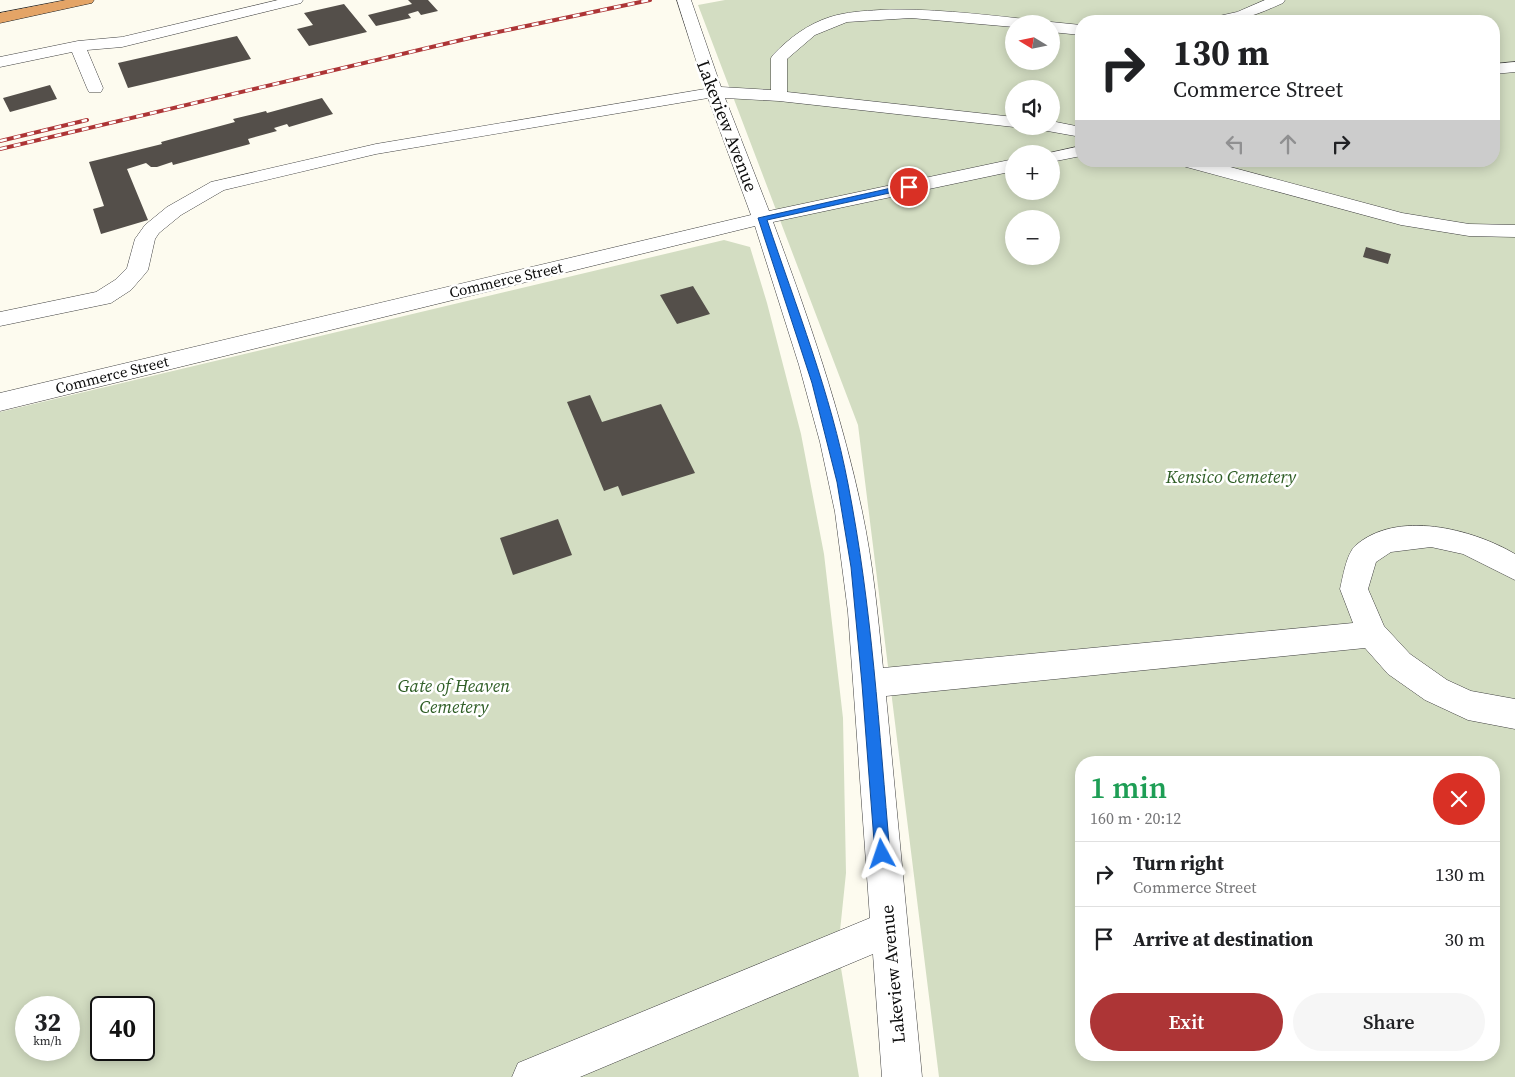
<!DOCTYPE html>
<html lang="en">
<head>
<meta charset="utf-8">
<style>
  :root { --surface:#fff; --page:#f6f6f6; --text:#202124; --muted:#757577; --line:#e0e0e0; --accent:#ad3536 }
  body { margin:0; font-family:"Source Serif 4",serif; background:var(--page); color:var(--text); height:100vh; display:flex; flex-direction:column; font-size:19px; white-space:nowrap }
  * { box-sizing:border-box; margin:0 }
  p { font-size:16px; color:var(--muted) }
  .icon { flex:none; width:28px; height:28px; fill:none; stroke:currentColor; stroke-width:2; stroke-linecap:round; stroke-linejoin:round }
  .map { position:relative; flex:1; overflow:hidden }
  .sheet { position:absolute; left:1075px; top:756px; width:425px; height:305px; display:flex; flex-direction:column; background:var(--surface); border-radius:20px; box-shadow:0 2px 12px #0003 }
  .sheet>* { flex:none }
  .banner { position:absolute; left:1075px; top:15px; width:425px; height:152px; border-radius:20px; box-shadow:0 2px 12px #0003; background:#fff; color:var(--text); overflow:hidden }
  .needle { width:32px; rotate:280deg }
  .tools { position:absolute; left:1005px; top:15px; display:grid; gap:10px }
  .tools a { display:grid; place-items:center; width:55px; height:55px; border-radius:50%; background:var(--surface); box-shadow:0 2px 12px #0003; font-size:25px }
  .speed { position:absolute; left:15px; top:996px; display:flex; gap:10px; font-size:25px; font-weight:700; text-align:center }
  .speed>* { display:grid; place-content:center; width:65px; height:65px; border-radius:50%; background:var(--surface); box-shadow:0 2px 12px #0003; line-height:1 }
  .speed small { font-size:12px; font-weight:400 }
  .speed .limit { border:2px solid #111; border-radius:8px; background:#fff; color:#111 }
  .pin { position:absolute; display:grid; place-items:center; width:42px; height:42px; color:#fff; margin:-21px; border:2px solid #fff; border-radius:50%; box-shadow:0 1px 5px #0007 }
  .me { position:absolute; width:55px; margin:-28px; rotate:355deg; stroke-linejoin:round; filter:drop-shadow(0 0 4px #0008) }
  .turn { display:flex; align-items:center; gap:18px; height:105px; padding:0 15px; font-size:22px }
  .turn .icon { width:65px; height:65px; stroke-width:2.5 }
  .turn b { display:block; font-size:35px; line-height:42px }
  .lanes { display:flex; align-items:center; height:48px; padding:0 15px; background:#0003; justify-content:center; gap:25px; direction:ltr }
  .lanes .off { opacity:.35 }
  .round { display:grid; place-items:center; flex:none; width:52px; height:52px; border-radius:26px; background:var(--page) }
  .headline { display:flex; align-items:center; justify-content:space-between; height:85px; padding:0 15px }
  h1 { font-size:30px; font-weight:600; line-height:38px; color:#1e9e55 }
  .button { display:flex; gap:10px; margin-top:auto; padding:10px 15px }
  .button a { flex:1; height:58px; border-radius:30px; background:var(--accent); color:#fff; font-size:20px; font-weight:600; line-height:58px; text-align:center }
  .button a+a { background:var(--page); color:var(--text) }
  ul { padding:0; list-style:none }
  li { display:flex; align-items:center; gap:15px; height:65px; padding:0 15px; border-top:1px solid var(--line) }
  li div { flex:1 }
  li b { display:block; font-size:19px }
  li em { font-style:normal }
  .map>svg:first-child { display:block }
</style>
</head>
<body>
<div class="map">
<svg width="1515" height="1077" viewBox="0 0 1515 1077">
  <rect width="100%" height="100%" fill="#fdfbef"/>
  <path fill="#d3ddc2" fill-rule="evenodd" d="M 725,0 L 1515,0 L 1515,1077 L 939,1077 L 858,425 L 698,5 ZM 1081,21 L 1494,21 L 1494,161 L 1081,161 ZM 1014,24 L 1051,24 L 1051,61 L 1014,61 ZM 1014,89 L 1051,89 L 1051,126 L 1014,126 ZM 1014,154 L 1051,154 L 1051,191 L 1014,191 ZM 1014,219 L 1051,219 L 1051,256 L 1014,256 ZM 1081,762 L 1494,762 L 1494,1055 L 1081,1055 Z
    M 724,240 L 750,247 L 767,303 L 801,434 L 824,554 L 843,718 L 846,873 L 838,950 L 859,1077 L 0,1077 L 0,412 ZM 26,1008 L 69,1008 L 69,1050 L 26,1050 ZM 101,1008 L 144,1008 L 144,1050 L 101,1050 Z"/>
  <path fill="#544f4a" d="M 408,0 L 428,0 L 438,11 L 421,15 L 418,11 L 408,14 L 411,18 L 376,26 L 368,15 L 412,4 Z
    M 344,4 L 367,32 L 309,46 L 297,29 L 313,25 L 304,13 Z
    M 237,36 L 251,59 L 128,88 L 118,63 Z
    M 50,85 L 57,99 L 10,112 L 3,98 Z
    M 322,98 L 333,114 L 289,127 L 287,124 L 274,128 L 277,131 L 248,139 L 250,144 L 173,165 L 172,162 L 157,167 L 151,167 L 146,163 L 127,169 L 148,220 L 101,234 L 93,209 L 104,206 L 89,162 L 162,144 L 161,142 L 235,122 L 233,119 L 266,111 L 267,113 Z
    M 1366,247 L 1391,254 L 1388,264 L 1363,257 Z
    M 693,286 L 710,314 L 677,324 L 660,295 Z
    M 590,395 L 602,422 L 661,404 L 695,473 L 622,496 L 618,486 L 604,491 L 567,402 Z
    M 558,519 L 572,555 L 513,575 L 500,538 Z"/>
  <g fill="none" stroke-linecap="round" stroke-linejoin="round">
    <defs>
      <path id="minor" d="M 278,0 L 303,0 L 301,3 L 122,47 L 87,50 L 103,88 L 101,92 L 89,92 L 87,88 L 72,52 L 0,67 L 0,57 L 78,41 L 122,37 Z
        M 677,0 L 691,0 L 721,87 L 771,90 L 771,58 L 773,55 C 789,38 808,24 830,17 C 846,12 863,11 880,10 C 928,8 977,14 1025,19 L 1030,21 L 1032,24 L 1014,24 L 1014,27 L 911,18 L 847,22 L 815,35 L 787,59 L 787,92 L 1014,117 L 1014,126 L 1018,126 L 1014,127 L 779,101 L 725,98 L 769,211 L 1014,159 L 1014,171 L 773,222 C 808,316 841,412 862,511 C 873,563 878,616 883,668 L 1353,623 L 1340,589 C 1343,577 1346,555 1355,546 C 1396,509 1473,529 1515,554 L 1515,580 L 1463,554 L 1431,547 L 1391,552 L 1376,562 L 1368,589 L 1384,626 L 1410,654 L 1447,680 L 1471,691 L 1515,699 L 1515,729 L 1468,720 L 1425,700 L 1388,674 L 1365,648 L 886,696 L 922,1077 L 882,1077 L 873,954 L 580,1077 L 512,1077 L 518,1063 L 870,918 L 848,612 L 835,512 L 820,442 L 799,365 L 755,226 L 0,411 L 0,393 L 751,215 L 708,98 L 376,154 L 224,190 L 181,215 L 159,233 L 155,239 L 148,270 L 144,275 L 131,290 L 111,303 L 0,326 L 0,312 L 96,292 L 115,280 L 127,268 L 135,239 L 145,225 L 167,207 L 211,182 L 376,144 L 705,89 Z
        M 1265,0 L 1285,0 L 1283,3 C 1256,15 1238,23 1207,21 L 1210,18 L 1237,12 Z
        M 1051,22 L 1081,25 L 1081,35 L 1051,32 L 1051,24 L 1046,24 Z
        M 1515,62 L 1515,72 L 1494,74 L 1494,64 Z
        M 1051,121 L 1081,127 L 1081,137 L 1042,130 L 1039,126 L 1051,126 Z
        M 1081,146 L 1081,156 L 1051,162 L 1051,154 L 1044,154 Z
        M 1177,161 L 1208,161 L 1402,213 L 1469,224 L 1515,225 L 1515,237 L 1469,236 L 1401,225 L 1179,165 Z"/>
      <path id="highway" d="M 66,0 L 94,0 L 92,3 L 87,4 L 0,23 L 0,13 Z"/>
    </defs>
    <use href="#minor" stroke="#404040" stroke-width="1"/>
    <use href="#highway" stroke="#1e1e1e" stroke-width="1"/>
    <use href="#minor" fill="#fff" fill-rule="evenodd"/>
    <use href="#highway" fill="#e4a466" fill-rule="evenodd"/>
    <defs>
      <path id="rail" d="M 0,141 L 87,120
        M 0,149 L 474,37 L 650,0"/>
    </defs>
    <use href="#rail" stroke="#ad3536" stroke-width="4"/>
    <use href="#rail" stroke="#fff" stroke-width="2.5" stroke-dasharray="7" stroke-linecap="butt"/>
  </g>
  <path fill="#1a73e8" stroke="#114b97" d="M 909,184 L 912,185 L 912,188 L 767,220 C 796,307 831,394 848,484 C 872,606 879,730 890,854 L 888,859 L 882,861 L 877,859 L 875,854 L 862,684 L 851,567 L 837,482 L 812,383 L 758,218 Z"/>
  <g text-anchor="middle" stroke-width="5" stroke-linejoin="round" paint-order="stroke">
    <g font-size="15" fill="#0d0d0d" stroke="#fff">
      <text transform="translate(506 280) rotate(-13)" y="5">Commerce Street</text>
      <text transform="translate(112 375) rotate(-14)" y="5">Commerce Street</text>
    </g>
    <g font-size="18" fill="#0d0d0d" stroke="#fff">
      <text transform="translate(727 126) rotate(69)" y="6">Lakeview Avenue</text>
      <text transform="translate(893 974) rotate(-95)" y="6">Lakeview Avenue</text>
    </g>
    <g font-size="18" font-style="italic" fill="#2e5d25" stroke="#fff">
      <text x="1231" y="483">Kensico Cemetery</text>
      <text x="454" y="692">Gate of Heaven<tspan x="454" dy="21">Cemetery</tspan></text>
    </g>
  </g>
</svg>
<div class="tools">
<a><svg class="needle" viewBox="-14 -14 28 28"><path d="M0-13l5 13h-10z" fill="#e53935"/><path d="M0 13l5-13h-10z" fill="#757577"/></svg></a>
<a><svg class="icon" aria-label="sound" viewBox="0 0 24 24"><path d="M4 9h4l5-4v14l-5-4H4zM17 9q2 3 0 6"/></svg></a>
<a>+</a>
<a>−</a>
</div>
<div class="speed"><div>32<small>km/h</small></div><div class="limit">40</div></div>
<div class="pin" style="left:909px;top:187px;background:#d93025"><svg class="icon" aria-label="arrive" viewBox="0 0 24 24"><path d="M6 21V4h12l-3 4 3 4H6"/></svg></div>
<svg class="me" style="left:882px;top:854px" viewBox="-20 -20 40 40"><path d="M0-17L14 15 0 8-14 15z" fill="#1a73e8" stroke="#fff" stroke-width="4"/></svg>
<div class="banner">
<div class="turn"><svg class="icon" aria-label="right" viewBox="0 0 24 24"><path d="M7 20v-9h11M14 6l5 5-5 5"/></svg><div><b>130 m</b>Commerce Street</div></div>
<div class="lanes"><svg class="icon off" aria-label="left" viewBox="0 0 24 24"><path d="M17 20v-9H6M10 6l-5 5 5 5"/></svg><svg class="icon off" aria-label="ahead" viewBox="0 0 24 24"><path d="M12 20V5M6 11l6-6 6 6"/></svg><svg class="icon" aria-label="right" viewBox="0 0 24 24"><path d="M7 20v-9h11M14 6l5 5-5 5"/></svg></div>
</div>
<section class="sheet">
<div class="headline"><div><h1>1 min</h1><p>160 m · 20:12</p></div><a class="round" style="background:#d93025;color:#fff"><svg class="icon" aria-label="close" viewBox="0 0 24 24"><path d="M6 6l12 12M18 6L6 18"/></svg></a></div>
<ul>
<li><svg class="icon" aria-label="right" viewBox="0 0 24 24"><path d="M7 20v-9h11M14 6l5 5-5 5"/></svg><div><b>Turn right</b><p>Commerce Street</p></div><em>130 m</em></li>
<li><svg class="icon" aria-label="arrive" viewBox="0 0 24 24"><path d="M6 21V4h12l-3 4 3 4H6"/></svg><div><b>Arrive at destination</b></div><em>30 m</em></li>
</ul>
<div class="button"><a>Exit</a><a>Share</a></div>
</section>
</div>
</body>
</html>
